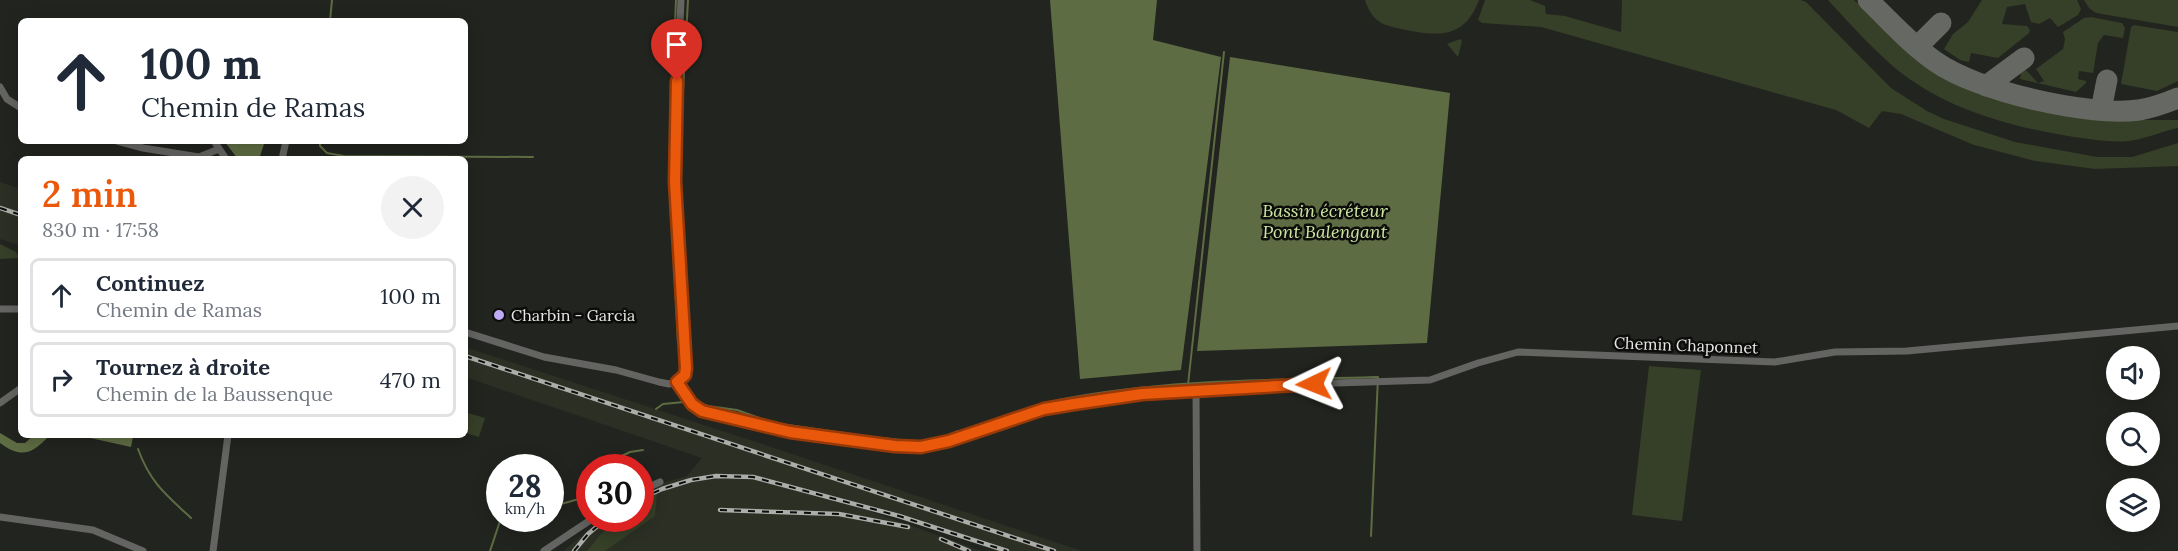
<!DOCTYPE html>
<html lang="fr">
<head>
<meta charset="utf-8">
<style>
  :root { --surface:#fff; --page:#f2f2f3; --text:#1f2937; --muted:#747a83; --line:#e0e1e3; --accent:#ea580c }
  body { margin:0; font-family:Lora,serif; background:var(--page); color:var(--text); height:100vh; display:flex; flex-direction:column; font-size:22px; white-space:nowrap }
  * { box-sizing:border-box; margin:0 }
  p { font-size:20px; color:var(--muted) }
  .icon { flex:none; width:33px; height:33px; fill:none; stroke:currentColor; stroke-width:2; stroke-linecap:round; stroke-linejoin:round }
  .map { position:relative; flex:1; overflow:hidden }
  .side { position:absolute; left:18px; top:156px; width:450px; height:282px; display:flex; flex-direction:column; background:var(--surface); border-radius:9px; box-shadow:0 3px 15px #0003 }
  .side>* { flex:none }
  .banner { position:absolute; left:18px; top:18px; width:450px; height:126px; border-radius:9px; box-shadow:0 3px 15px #0003; background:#fff; color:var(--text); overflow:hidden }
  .tools { position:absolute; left:2106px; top:346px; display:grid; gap:12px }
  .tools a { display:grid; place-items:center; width:54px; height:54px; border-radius:50%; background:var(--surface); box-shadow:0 3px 15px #0003; font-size:30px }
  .speed { position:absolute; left:486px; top:454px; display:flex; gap:12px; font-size:30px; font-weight:700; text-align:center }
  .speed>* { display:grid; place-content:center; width:78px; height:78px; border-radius:50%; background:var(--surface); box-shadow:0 3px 15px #0003; line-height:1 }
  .speed small { font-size:15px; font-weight:400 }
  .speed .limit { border:9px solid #d22; background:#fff; color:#111 }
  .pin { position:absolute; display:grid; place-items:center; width:51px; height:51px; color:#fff; margin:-62px -26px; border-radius:50% 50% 50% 0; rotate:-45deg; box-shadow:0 0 6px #0007 }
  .pin .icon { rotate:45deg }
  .me { position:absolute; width:66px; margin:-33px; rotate:268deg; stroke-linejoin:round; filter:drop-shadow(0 0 4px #0008) }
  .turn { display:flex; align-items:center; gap:21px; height:126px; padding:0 24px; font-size:27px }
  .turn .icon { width:78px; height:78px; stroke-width:2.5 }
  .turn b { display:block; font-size:42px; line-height:51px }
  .round { display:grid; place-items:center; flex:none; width:63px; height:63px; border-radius:32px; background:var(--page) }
  .head { display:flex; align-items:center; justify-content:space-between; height:102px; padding:0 24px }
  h1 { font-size:36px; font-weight:600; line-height:45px; color:var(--accent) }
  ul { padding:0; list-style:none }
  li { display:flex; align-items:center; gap:18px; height:75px; margin:0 12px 9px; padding:0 12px; border:3px solid var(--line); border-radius:9px }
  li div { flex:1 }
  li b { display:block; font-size:22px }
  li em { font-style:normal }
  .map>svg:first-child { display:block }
</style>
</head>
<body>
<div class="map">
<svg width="2178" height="551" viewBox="0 0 2178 551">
  <rect width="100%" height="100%" fill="#22241f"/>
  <path fill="#2b2f24" d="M 0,182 L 21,189 L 21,246 L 0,239 Z
    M 465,347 L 759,443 L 1082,551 L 997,551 L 791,483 L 982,551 L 563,551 L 602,519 L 640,519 L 641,494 L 662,483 L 687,476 L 702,458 L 465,377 Z"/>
  <path fill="#363f27" d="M 1365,0 L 1479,0 C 1466,35 1444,37 1411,31 C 1388,26 1373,26 1365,0 Z
    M 1485,0 L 1530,0 L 1545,6 L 1546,14 L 1565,16 L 1621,32 L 1622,0 L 1801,0 L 1806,2 L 1891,88 L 1927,111 L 1944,119 L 2015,142 L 2097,157 L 2132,157 L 2178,143 L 2178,166 L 2095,169 L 2035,161 L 1974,145 L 1901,114 L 1882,111 L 1869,128 L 1836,110 L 1541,27 L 1482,23 L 1478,20 Z
    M 1828,0 L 1854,0 L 1926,67 L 1946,80 L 1978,94 L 2094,120 L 2178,120 L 2178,128 C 2162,131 2146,139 2129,141 C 2111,143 2092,139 2074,137 C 2018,128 1958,113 1911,80 C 1882,60 1852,26 1828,0 Z
    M 1982,0 L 2077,0 L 2081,9 L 2078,15 L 2058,27 L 2050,18 L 2039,24 L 2031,22 L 2025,4 L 2007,7 L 2002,24 L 2027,26 L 2030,30 L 2029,33 L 1998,58 L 1971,53 L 1969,62 L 1960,60 L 1944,49 L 1953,34 L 1968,22 Z
    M 2084,0 L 2178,0 L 2178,27 L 2096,13 L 2089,8 Z
    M 2091,17 L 2122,23 L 2125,28 L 2123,38 L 2104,35 L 2098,43 L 2093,73 L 2079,71 L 2078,79 L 2086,81 L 2086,83 L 2076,92 L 2020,79 L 2021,73 L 2026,70 L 2038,83 L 2044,81 L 2036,69 L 2063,49 L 2065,39 L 2063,32 L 2084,18 Z
    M 2134,25 L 2178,32 L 2178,81 L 2157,91 L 2121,84 L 2131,27 Z
    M 1460,39 L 1462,41 L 1458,57 L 1447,44 Z
    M 0,244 L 16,252 L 19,258 L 0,259 Z
    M 1649,366 L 1701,370 L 1682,521 L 1632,515 Z
    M 465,412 L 485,418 L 479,437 L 465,433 Z
    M 657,494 L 655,516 L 605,551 L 587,551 L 600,535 L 619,519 L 640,519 L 641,504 Z"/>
  <path fill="#5e6c43" d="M 1050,0 L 1157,0 L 1153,40 L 1221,57 L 1181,370 L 1080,379 Z
    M 1230,57 L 1450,93 L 1427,343 L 1197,351 Z
    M 224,141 L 265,141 L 259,159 L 238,159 Z
    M 0,433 L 17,443 L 25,443 L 34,435 L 50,435 C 32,454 22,459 0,443 Z
    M 77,435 L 125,435 L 133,437 L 131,447 Z"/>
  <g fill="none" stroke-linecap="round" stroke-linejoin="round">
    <path stroke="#5e6c43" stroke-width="2" d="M 676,0 L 669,167 L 678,342
      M 330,21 L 332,0
      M 683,91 L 688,0
      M 320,141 L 320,146 L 327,153 L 344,156 L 533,157
      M 681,168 L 681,114
      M 1188,385 L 1224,52
      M 695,401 L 708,406 L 737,410 L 774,423 L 871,437 L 923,442 L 939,439 L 958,431
      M 656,409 L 663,404 L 684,402
      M 967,429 C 997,419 1027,407 1058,400 C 1163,379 1272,380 1378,377 L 1371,536
      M 138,449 C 150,482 165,494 191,518
      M 597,468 L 630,452 L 643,450
      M 550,507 L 590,496
      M 490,551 L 500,521 L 508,519"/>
    <path stroke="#666864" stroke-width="21" d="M 1868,0 C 1890,21 1911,45 1936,62 C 1977,91 2088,117 2139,110 C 2152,108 2166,103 2178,98
      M 1917,47 L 1941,23
      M 1986,86 L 2024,58
      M 2101,110 L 2107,80"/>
    <path stroke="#646562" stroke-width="7" d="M 0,87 L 7,99 L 21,108
      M 117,141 L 143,148 L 199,157 L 219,149
      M 214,141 L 226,159
      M 282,159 L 286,141
      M 0,309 L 21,309
      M 465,332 L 544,357 L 616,370 L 659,382 L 669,384 L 677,382
      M 677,382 L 692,404 L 712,415 L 820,437 L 895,446 L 921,447 L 949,441 L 1044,409 L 1142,394 L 1196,391 L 1197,551
      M 677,382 L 685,375 L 686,368 L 674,154 L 681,0
      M 1196,391 L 1273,385 L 1430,380 L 1478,363 L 1518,352 L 1775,362 L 1835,352 L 1907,351 L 2178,326
      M 0,403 L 21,388
      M 640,491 L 660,482
      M 0,517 L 93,530 L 143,551
      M 213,551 L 228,435
      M 544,551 L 592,519"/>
    <defs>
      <path id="rail" d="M 0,208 L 21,215
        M 465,356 L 1054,551
        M 640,499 L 662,489 L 691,480 L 716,476 L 753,477 L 899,516 L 1007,551
        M 720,510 L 839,514 L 908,527
        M 941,539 L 969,551
        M 574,551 L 588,534 L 606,519"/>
    </defs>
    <use href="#rail" stroke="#abada9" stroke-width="4.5"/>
    <use href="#rail" stroke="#0c0d0b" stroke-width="2" stroke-dasharray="7" stroke-linecap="butt"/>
  </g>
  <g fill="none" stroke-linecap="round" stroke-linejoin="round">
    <defs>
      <path id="route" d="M 677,81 L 675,182 L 686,368 L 685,375 L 677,382 L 692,404 L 702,411 L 790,432 L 895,446 L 921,447 L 949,441 L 1044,409 L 1074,404 L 1142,394 L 1314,384"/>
    </defs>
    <use href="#route" stroke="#983908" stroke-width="15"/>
    <use href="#route" stroke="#ea580c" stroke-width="10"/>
  </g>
  <circle fill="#bfa9f4" stroke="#0c0d0b" stroke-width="2" cx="499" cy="315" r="6"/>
  <g text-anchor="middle" stroke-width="5" stroke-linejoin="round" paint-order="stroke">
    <g font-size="16" fill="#e6e7e4" stroke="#0c0d0b" text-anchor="start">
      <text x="511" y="321">Charbin - Garcia</text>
    </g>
    <g font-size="16" fill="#e6e7e4" stroke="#0c0d0b">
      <text transform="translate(1686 345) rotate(2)" y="6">Chemin Chaponnet</text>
    </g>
    <g font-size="18" font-style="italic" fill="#cee6a1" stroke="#0c0d0b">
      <text x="1325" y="217">Bassin écréteur<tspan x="1325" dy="21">Pont Balengant</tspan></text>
    </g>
  </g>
</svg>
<div class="tools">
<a><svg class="icon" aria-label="sound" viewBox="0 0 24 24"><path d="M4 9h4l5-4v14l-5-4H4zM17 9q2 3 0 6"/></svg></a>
<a><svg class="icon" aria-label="search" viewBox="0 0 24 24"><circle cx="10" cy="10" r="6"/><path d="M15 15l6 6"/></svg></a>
<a><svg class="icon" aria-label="layers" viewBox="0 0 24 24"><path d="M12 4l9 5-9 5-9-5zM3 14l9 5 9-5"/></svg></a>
</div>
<div class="speed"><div>28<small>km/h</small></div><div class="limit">30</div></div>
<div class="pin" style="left:677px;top:81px;background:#d93025"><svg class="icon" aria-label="arrive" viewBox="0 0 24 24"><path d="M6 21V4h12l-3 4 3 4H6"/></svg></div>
<svg class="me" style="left:1314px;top:384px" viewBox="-20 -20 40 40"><path d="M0-17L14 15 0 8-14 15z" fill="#ea580c" stroke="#fff" stroke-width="4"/></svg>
<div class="banner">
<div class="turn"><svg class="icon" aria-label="ahead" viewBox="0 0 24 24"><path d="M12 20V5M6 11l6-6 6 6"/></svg><div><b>100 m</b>Chemin de Ramas</div></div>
</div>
<section class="side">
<div class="head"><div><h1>2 min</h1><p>830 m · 17:58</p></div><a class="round"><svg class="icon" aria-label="close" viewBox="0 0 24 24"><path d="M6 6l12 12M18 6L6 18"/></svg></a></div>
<ul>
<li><svg class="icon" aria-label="ahead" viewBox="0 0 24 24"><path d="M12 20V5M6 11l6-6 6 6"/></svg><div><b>Continuez</b><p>Chemin de Ramas</p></div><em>100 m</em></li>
<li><svg class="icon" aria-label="right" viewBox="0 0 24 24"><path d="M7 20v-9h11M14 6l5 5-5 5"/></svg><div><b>Tournez à droite</b><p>Chemin de la Baussenque</p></div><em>470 m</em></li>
</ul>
</section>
</div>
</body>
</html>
